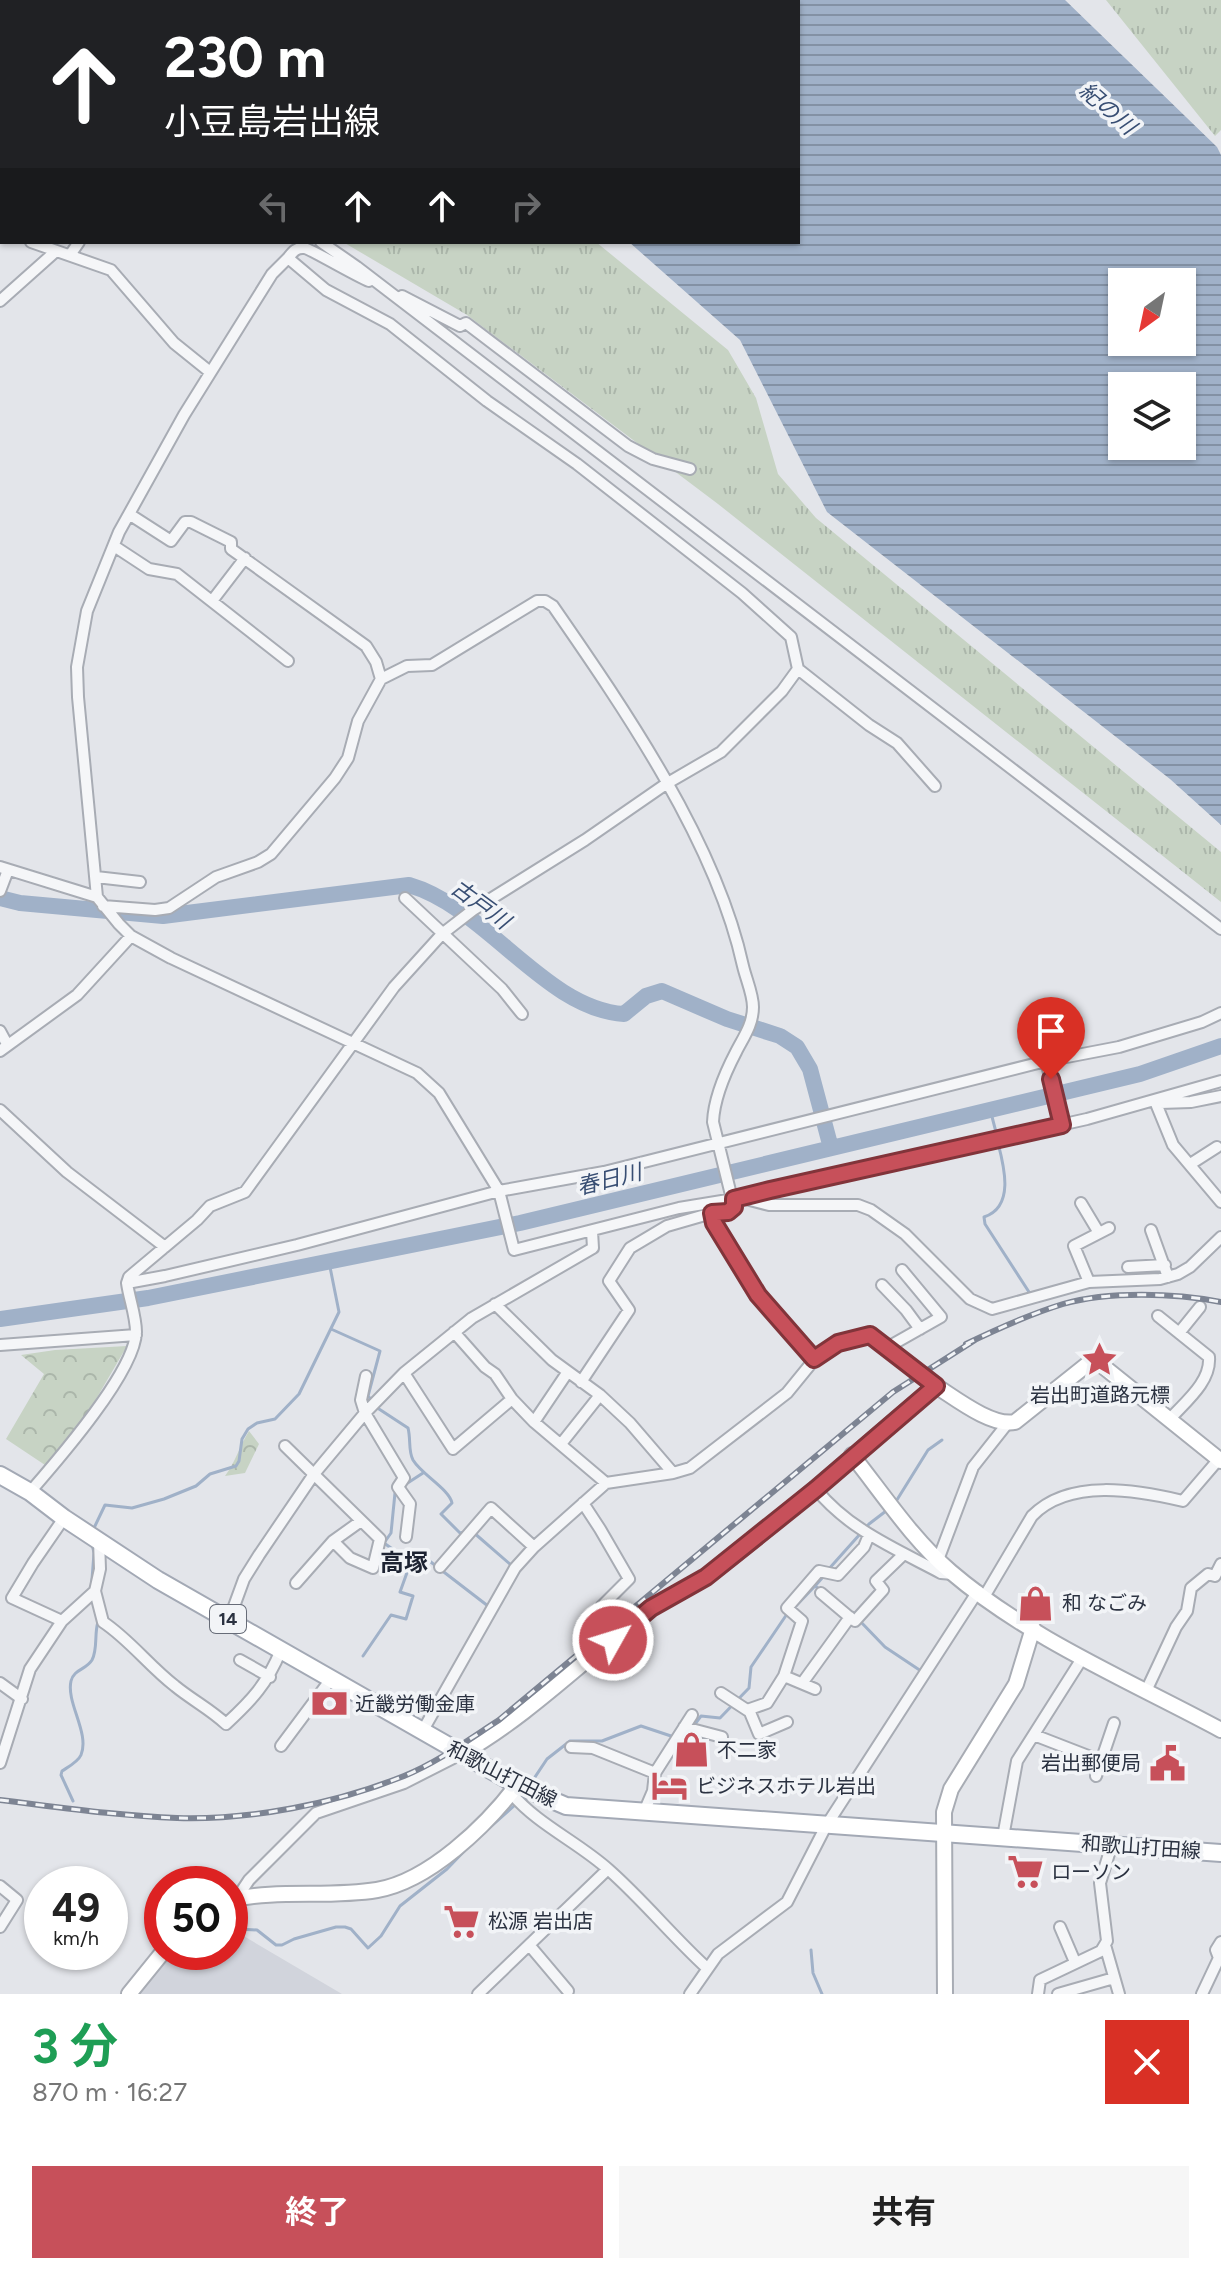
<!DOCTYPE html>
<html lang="ja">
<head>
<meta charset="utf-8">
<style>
  :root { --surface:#fff; --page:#f6f6f6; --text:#222; --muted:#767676; --accent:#c7505a }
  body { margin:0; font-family:Figtree,"Noto Sans JP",sans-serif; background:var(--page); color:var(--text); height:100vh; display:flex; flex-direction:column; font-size:30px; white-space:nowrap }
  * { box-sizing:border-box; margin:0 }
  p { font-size:26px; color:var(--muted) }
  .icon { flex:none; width:44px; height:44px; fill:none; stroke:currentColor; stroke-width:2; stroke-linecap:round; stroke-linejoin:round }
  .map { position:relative; height:1994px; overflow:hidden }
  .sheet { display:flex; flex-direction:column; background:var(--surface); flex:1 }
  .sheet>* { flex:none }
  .guide { position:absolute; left:0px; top:0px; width:800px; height:244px; box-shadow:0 2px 6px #0004; background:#202124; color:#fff; overflow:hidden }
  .needle { width:52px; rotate:213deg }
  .buttons { position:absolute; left:1108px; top:268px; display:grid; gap:16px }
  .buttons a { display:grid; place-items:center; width:88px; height:88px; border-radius:0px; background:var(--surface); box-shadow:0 2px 6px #0004; font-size:40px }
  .speed { position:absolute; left:24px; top:1866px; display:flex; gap:16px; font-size:40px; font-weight:700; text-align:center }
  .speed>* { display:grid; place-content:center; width:104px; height:104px; border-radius:50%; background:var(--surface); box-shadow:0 2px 6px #0004; line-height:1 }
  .speed small { font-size:20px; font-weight:400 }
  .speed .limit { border:12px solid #d22; background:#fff; color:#111 }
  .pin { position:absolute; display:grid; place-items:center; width:68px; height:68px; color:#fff; margin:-82px -34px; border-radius:50% 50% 50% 0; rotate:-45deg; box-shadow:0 0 8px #0007 }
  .pin .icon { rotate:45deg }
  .me { position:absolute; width:88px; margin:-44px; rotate:51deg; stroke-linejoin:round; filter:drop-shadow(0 0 6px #0008) }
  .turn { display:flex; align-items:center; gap:28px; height:168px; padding:0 32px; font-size:36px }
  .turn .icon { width:104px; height:104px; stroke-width:2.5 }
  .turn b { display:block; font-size:56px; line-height:68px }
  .lanes { display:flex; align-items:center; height:76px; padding:0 32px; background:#0003; justify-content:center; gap:40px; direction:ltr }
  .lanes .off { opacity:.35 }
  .round { display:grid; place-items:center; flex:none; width:84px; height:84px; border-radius:0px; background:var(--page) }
  .head { display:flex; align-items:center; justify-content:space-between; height:136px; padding:0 32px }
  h1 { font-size:48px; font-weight:700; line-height:60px; color:#1e9e55 }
  .action { display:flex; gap:16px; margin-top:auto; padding:16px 32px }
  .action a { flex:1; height:92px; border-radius:0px; background:var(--accent); color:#fff; font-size:32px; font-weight:700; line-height:92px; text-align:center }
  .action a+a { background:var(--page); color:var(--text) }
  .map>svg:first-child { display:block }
</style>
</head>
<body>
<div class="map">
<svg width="1221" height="1994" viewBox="0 0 1221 1994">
  <defs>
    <pattern id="grass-tufts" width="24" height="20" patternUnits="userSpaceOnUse" patternTransform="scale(2)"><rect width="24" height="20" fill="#c7d3c4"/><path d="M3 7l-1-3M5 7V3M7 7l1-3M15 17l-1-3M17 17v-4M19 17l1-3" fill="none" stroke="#abb6aa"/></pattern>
    <pattern id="forest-crowns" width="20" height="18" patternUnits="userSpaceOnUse" patternTransform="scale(2)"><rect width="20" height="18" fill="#c7d3c4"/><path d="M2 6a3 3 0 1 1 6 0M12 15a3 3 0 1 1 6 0" fill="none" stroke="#abb6aa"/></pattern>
    <pattern id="water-rules" width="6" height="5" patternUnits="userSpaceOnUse" patternTransform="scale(2)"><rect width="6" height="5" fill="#a0b1c8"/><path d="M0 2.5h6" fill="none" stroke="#8391a4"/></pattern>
  </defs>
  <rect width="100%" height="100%" fill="#e3e5ea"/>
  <path fill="#d1d4dc" d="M 230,1928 L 342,1994 L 138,1994 L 175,1952 L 230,1952 Z"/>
  <path fill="url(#grass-tufts)" d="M 1106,0 L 1221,0 L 1221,130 L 1215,136 Z
    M 343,242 L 596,242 L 728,350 L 756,398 L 778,474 L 816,518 L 1221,852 L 1221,902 L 718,504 L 467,315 Z"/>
  <path fill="url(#forest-crowns)" d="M 127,1346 L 85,1418 L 45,1465 L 6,1439 L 44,1374 L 21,1355 L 55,1350 Z
    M 249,1431 L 259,1444 L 245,1473 L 225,1476 C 236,1461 239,1447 249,1431 Z"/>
  <path fill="url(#water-rules)" fill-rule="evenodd" d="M 38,0 L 1065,0 L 1217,147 L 1221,155 L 1221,825 L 1170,779 L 827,512 L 740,340 L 629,242 L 798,242 L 798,2 ZM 1122,282 L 1182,282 L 1182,342 L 1122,342 ZM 1122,386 L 1182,386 L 1182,446 L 1122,446 Z"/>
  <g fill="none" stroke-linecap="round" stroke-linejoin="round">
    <path stroke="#a0b1c8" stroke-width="3" d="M 990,1109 L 997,1136
      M 998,1143 C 1004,1166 1015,1207 984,1217 L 985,1224 L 1029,1292
      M 331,1329 L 380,1351 L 368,1396 L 379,1409 L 408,1428 C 411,1439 408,1451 413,1460 C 422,1475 449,1489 452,1503 L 441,1514 L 460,1533 L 465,1532
      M 403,1486 L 423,1473
      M 397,1491 L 395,1493 L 391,1533 L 384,1543 L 398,1553 L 423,1556 L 488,1606
      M 895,1503 L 928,1450 L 942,1440
      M 94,1528 L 105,1505 L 132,1508 L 164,1499 L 196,1486 L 210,1474 L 236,1466 L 239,1461 L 242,1439 L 248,1429 L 257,1423 L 275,1419 L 299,1394 L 339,1312 L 329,1262
      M 473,1532 L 511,1565
      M 827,1571 L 869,1524 L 886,1511
      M 822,1591 L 815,1586 L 823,1577
      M 91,1592 L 94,1553 L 92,1544
      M 793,1609 L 815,1586
      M 859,1620 L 885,1647 L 921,1671
      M 363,1656 L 391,1615 L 406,1619 L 413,1596 L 400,1592 L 413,1556
      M 531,1783 L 547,1759 L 570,1741 L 602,1741 L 641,1726 L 683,1740 L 701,1716 L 720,1718 L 749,1688 L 751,1667 L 787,1614
      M 73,1801 L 61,1775 L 62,1771 C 68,1767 78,1762 81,1755 C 90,1733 66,1703 71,1681 C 74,1669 86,1670 92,1660 C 98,1649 94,1634 98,1622
      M 478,1838 L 515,1805
      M 238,1929 L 257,1930 L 276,1945 L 282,1945 L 294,1939 L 336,1927 L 345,1927 L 351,1929 L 368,1948 L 381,1936 L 400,1906 L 447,1869 L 472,1843
      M 811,1950 L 813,1973 L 822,1994"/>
    <path stroke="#a0b1c8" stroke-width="16" d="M 0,898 L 20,903 L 163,916 L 409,885 C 486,907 545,1009 624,1014 L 646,996 L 662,991 L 727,1019 L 780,1036 L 797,1047 L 810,1069 L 831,1148
      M 0,1319 L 148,1298 L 520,1223 L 1140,1074 L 1221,1046"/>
    <defs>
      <path id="street" d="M 0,84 L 2,85
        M 0,231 L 2,232
        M 31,242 L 111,270 L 174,343 L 210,372
        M 321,242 L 357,267 L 1221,929
        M 70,255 L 79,242
        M 288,258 C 292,253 296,247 304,248 C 309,248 358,277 369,281
        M 402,296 L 460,326 L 466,323 L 628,446 L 653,459 L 690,469
        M 0,301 L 56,251
        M 129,514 L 171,541 L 185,522 L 191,522 L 231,542 L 231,549 L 366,646 L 376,662 L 381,679
        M 114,546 L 149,569 L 177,574 L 288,661
        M 212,601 L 245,558
        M 935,786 L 897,743 L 869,725 L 798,669 L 791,637 L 742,593 L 577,464 L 487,401 L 390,324 L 326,290 L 288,258 L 272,274 L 184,415 L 119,532 L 87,611 L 77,667 L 78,697 L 97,897 L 119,924 L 131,936 L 171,958 L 417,1073 L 439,1093 L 499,1191 L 514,1250 L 679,1208 L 734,1199 L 742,1198 L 769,1205 L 858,1205 L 871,1210 L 905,1234 L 970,1299 L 992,1309 L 1089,1282 L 1160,1279 L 1178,1274 L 1190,1267 L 1221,1237
        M 0,867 L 97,897
        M 96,877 L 140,882
        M 0,891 L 8,870
        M 405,898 L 502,989 L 522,1014
        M 103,906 L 155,910 L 169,908 L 216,877 L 258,862 L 271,854 L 335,778 L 348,758 L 358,721 L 381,679 L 407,666 L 432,665 L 537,601 L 545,601 L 553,606 C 625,710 716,842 743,966 C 746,979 753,994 753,1007 C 753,1025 743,1038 736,1052 C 725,1073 714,1098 713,1122 L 734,1207 L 728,1212 L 712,1213 L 714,1223 L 758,1295 L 814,1359
        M 0,1031 L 7,1044
        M 0,1051 L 77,995 L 131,936
        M 1046,1061 L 1062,1125
        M 1155,1101 L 1173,1145 L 1221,1202
        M 1160,1103 L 1191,1102 L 1221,1096
        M 0,1110 L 67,1172 L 165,1247
        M 1192,1163 L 1217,1147
        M 742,1198 L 770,1190 L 1087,1119 L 1221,1081
        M 1081,1203 L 1099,1233
        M 1151,1230 L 1168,1277
        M 1128,1267 L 1165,1265
        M 1089,1282 L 1074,1246 L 1109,1228
        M 127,1283 L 165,1276 L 297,1245 L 499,1191 L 604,1172 L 1046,1061 L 1119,1047 L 1202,1022 L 1221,1013
        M 882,1285 L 906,1310 L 920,1329
        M 495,1304 L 552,1360 L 600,1395 L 630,1423 L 673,1473
        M 1158,1316 L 1209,1357 C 1211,1382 1185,1402 1170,1419
        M 454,1332 L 485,1367 L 495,1374 L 512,1399 L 534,1422 L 606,1483
        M 1179,1333 L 1200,1307
        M 0,1345 L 136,1335
        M 888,1347 L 941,1317 L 902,1270
        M 404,1373 L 453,1449 L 512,1399
        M 366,1376 L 361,1400 L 365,1413 L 404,1478 L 398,1487 L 410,1504 L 406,1537
        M 581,1382 L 629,1310 L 609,1281 L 630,1248 L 667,1226 L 712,1213
        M 534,1422 L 567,1373
        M 561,1444 L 600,1395
        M 285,1446 L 380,1539 L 373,1568 L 350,1558 L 333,1541
        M 816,1489 C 848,1529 896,1549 941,1573 L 953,1574
        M 30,1492 C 57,1461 135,1372 136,1332 C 136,1316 129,1298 127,1283 L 129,1277 L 197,1220 L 210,1206 L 245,1192 L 394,987 L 442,934 L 473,910 L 585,840 L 666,784 L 721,752 L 782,691 L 798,669
        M 583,1503 L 600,1529 L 629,1579 L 586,1622
        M 938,1560 L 973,1467 L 1007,1424
        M 440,1567 L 491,1508 L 534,1547
        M 296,1583 L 333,1541 L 361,1521
        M 95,1591 L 103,1622 C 130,1640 149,1666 175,1686 C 192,1700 210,1709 226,1724 C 252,1700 267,1684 281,1650
        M 821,1593 L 853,1620
        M 984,1597 L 1032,1516 C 1069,1478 1136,1490 1183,1501 L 1219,1459
        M 229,1620 L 244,1579 L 259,1555 L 314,1474 L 365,1413 L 404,1373 L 472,1318 L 593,1248 L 592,1231
        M 62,1621 L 12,1598 L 33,1563 L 64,1518
        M 855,1621 L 883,1590 L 876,1581 L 904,1554
        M 240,1660 L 270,1677
        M 784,1676 L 815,1689
        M 803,1682 L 850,1617
        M 0,1683 L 22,1699
        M 1147,1689 L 1176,1627 L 1187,1611 L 1191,1588 L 1208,1574 L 1215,1576 L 1221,1564
        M 721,1693 L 747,1710 L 767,1703 L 784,1676 L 802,1621 L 787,1608 L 819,1571 L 838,1575 L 864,1547 L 869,1535
        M 749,1710 L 759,1734 L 787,1722
        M 684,1727 L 722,1737
        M 422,1732 L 515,1568 L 534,1547 L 606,1483 L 673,1473 L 690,1468 L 787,1393 L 818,1355 L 838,1343 L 856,1337 L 874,1336 L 936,1386
        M 1034,1735 L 1101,1761
        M 281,1746 L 331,1679
        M 571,1747 L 593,1748 L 655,1773
        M 0,1763 L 30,1669 L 62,1621 L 95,1591 L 100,1569 L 99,1541
        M 1096,1776 L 1114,1723
        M 511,1793 C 538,1825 578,1842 609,1870 C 644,1901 673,1937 707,1968
        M 644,1812 L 653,1791 L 655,1773 L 692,1715
        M 1003,1837 L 1017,1761 L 1083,1657
        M 0,1886 L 17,1900 L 0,1927
        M 244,1897 L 243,1889 L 249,1880 L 316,1813 L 404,1783 L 461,1754
        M 1060,1927 L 1075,1962
        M 1105,1945 L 1119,1994
        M 530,1946 L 568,1991
        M 478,1994 L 608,1869
        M 690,1994 L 718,1954 L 787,1902 L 826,1826 L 978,1591
        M 1038,1994 L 1040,1980 L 1101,1951 L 1107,1941 L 1100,1883 L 1112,1844
        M 1058,1994 L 1114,1978
        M 1202,1994 L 1219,1958 L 1216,1950 L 1221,1942"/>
      <path id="secondary" d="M 852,1455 C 883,1494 913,1540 951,1572 C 1028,1638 1132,1682 1221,1730
        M 461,1754 C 530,1715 586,1657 649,1610 C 667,1596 689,1590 707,1576 C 786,1517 859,1449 936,1386 C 955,1398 992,1427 1015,1422 L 1094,1359 L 1221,1461
        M 230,1900 C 278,1889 329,1898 377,1890 C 429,1881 486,1826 517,1785
        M 129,1994 L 163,1952
        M 945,1994 L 944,1812 L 951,1789 L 1016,1684 L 1033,1628"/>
      <path id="primary" d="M 0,1475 L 30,1492 L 64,1518 L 158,1580 L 517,1785 L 566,1806 L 1221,1853"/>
    </defs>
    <use href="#street" stroke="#a8acb4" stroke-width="14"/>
    <use href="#secondary" stroke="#a8acb4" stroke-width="18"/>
    <use href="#primary" stroke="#a3a9b5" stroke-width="20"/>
    <use href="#street" stroke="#f5f6f8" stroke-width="10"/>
    <use href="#secondary" stroke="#fff" stroke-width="14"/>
    <use href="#primary" stroke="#fff" stroke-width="16"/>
    <defs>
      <path id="rail" d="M 966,1344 C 997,1329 1030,1314 1063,1304 C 1108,1291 1175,1293 1221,1302
        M 0,1800 C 58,1807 118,1816 177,1818 C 252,1820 334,1804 404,1776 C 438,1762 468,1740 499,1720 L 893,1392 L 975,1340"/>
    </defs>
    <use href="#rail" stroke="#7d8493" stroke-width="6"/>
    <use href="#rail" stroke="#f2f4f7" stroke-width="3" stroke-dasharray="9" stroke-linecap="butt"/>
  </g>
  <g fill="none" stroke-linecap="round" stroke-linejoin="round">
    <defs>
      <path id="route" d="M 613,1640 L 651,1608 L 706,1577 L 816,1489 L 936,1386 L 870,1335 L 838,1343 L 814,1359 L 758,1295 L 714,1223 L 712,1213 L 728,1212 L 734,1207 L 734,1199 L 770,1190 L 1062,1125 L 1051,1079"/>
    </defs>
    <use href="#route" stroke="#81343a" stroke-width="20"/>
    <use href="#route" stroke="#c7505a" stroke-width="14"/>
  </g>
  <defs>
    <symbol id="sight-bare" viewBox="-9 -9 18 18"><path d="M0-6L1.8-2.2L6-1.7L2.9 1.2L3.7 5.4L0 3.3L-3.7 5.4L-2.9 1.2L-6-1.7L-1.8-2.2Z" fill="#c7505a" stroke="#f2f4f7" stroke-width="2.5" paint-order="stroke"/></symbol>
    <symbol id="shop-bare" viewBox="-9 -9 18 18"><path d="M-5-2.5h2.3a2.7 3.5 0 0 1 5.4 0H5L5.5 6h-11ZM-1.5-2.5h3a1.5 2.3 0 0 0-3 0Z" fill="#c7505a" stroke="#f2f4f7" stroke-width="2.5" paint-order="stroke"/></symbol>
    <symbol id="bank-bare" viewBox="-9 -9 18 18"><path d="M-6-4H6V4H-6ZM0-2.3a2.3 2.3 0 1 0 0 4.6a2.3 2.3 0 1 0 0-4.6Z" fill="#c7505a" stroke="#f2f4f7" stroke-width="2.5" paint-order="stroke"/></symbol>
    <symbol id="civic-bare" viewBox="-9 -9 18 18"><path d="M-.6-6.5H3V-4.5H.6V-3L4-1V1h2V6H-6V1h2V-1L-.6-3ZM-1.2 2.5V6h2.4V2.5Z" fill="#c7505a" stroke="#f2f4f7" stroke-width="2.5" paint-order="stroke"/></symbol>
    <symbol id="hotel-bare" viewBox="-9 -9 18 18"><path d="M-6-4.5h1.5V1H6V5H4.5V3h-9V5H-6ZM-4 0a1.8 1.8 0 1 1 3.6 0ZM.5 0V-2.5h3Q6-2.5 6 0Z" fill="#c7505a" stroke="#f2f4f7" stroke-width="2.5" paint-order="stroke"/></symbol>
    <symbol id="supermarket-bare" viewBox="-9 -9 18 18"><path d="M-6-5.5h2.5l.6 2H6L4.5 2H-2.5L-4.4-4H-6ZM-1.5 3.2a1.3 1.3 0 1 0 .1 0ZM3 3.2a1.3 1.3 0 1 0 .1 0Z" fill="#c7505a" stroke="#f2f4f7" stroke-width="2.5" paint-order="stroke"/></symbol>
  </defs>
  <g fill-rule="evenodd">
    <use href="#sight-bare" x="1074" y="1334" width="51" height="51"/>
    <use href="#shop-bare" x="1010" y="1578" width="51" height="51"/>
    <use href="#bank-bare" x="304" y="1678" width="51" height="51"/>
    <use href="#shop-bare" x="666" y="1724" width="51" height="51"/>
    <use href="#civic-bare" x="1142" y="1738" width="51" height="51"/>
    <use href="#hotel-bare" x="644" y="1760" width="51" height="51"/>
    <use href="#supermarket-bare" x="1000" y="1846" width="51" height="51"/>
    <use href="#supermarket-bare" x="436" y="1896" width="51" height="51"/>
  </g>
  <g text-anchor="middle" stroke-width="7" stroke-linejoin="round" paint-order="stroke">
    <rect fill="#f2f4f7" stroke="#676c78" stroke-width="2" x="210" y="1605" width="36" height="28" rx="6"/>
    <g font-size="18" font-weight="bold" fill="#2b3241">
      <text x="228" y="1625">14</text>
    </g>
    <g font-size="20" fill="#2b3241" stroke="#f2f4f7" text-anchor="start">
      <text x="1100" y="1402" text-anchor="middle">岩出町道路元標</text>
      <text x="1062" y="1610">和 なごみ</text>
      <text x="355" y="1711">近畿労働金庫</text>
      <text x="717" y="1757">不二家</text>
      <text x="1141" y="1770" text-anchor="end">岩出郵便局</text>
      <text x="696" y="1793">ビジネスホテル岩出</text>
      <text x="1051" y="1879">ローソン</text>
      <text x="488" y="1928">松源 岩出店</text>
    </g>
    <g font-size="20" fill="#2b3241" stroke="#f2f4f7">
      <text transform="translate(502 1774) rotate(27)" y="7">和歌山打田線</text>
      <text transform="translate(1141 1847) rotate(4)" y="7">和歌山打田線</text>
    </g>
    <g font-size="22" font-style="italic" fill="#384e73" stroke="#f2f4f7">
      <text transform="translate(1108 108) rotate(41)" y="8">紀の川</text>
      <text transform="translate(481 904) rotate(36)" y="8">古戸川</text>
      <text transform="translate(609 1179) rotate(-14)" y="8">春日川</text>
    </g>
    <g font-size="24" font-weight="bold" fill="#1d2332" stroke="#f2f4f7">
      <text x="404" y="1571">高塚</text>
    </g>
  </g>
</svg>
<div class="buttons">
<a><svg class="needle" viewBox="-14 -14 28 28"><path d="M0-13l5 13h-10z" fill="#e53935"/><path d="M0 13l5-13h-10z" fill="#767676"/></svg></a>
<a><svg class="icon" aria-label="layers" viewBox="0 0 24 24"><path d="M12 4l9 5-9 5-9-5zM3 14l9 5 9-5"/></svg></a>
</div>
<div class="speed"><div>49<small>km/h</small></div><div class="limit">50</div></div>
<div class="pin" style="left:1051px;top:1079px;background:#d93025"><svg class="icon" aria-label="arrive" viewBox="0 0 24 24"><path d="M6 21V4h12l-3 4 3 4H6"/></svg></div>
<svg class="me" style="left:613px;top:1640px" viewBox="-20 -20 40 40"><circle r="17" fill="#c7505a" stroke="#fff" stroke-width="3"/><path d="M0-11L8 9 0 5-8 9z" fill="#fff"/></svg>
<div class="guide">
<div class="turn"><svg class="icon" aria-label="ahead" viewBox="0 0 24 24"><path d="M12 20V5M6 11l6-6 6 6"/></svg><div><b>230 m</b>小豆島岩出線</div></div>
<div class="lanes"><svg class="icon off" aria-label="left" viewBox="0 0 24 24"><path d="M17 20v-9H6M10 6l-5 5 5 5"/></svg><svg class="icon" aria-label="ahead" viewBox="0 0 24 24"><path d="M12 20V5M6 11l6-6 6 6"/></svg><svg class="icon" aria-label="ahead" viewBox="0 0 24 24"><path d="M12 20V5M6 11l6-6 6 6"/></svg><svg class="icon off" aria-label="right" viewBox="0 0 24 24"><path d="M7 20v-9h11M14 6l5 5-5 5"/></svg></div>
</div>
</div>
<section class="sheet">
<div class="head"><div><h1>3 分</h1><p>870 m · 16:27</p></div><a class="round" style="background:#d93025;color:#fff"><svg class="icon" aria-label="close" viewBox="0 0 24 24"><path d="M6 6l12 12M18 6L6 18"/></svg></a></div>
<div class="action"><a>終了</a><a>共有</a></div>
</section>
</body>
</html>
